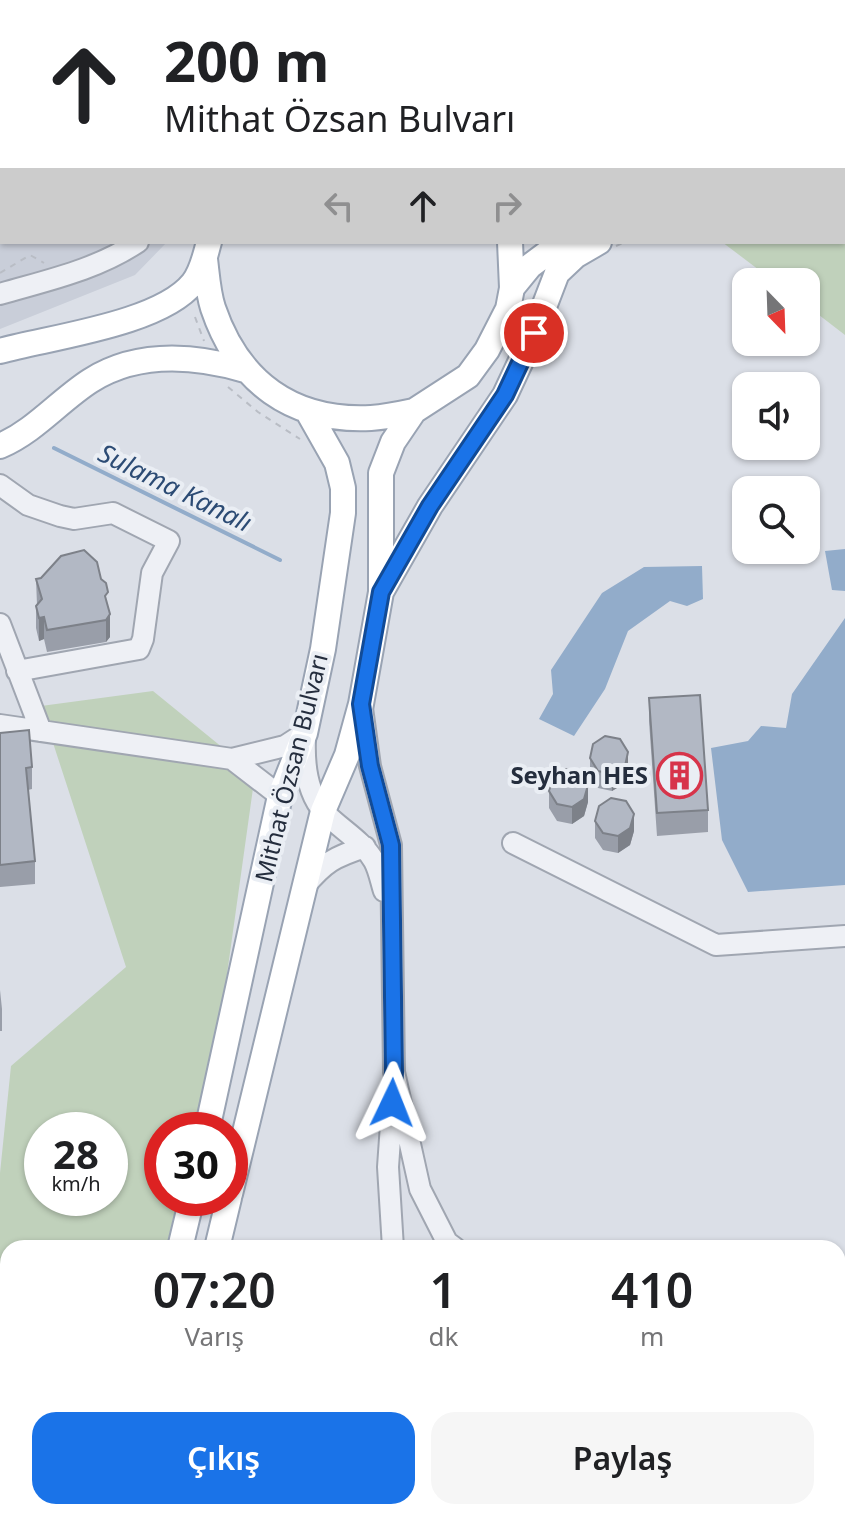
<!DOCTYPE html>
<html lang="tr">
<head>
<meta charset="utf-8">
<style>
  :root { --surface:#fff; --page:#f6f6f6; --text:#202124; --muted:#757577; --accent:#1a73e8 }
  body { margin:0; font-family:"Noto Sans",sans-serif; background:var(--page); color:var(--text); height:100vh; display:flex; flex-direction:column; font-size:30px; white-space:nowrap }
  * { box-sizing:border-box; margin:0 }
  p { font-size:26px; color:var(--muted) }
  .icon { flex:none; width:44px; height:44px; fill:none; stroke:currentColor; stroke-width:2; stroke-linecap:round; stroke-linejoin:round }
  .map { position:relative; flex:1; overflow:hidden }
  .sheet { position:absolute; left:0px; top:1240px; width:846px; height:280px; display:flex; flex-direction:column; background:var(--surface); border-radius:24px 24px 0 0; box-shadow:0 2px 6px #0004 }
  .sheet>* { flex:none }
  .hud { position:absolute; left:0px; top:0px; width:846px; height:244px; box-shadow:0 2px 6px #0004; background:#fff; color:var(--text); overflow:hidden }
  .needle { width:52px; rotate:157deg }
  .controls { position:absolute; left:732px; top:268px; display:grid; gap:16px }
  .controls a { display:grid; place-items:center; width:88px; height:88px; border-radius:16px; background:var(--surface); box-shadow:0 2px 6px #0004; font-size:40px }
  .speed { position:absolute; left:24px; top:1112px; display:flex; gap:16px; font-size:40px; font-weight:700; text-align:center }
  .speed>* { display:grid; place-content:center; width:104px; height:104px; border-radius:50%; background:var(--surface); box-shadow:0 2px 6px #0004; line-height:1 }
  .speed small { font-size:20px; font-weight:400 }
  .speed .limit { border:12px solid #d22; background:#fff; color:#111 }
  .pin { position:absolute; display:grid; place-items:center; width:68px; height:68px; color:#fff; margin:-34px; border:4px solid #fff; border-radius:50%; box-shadow:0 2px 8px #0007 }
  .me { position:absolute; width:88px; margin:-44px; rotate:2deg; stroke-linejoin:round; filter:drop-shadow(0 0 6px #0008) }
  .turn { display:flex; align-items:center; gap:28px; height:168px; padding:0 32px; font-size:36px }
  .turn .icon { width:104px; height:104px; stroke-width:2.5 }
  .turn b { display:block; font-size:56px; line-height:68px }
  .lanes { display:flex; align-items:center; height:76px; padding:0 32px; background:#0003; justify-content:center; gap:40px; direction:ltr }
  .lanes .off { opacity:.35 }
  .eta { display:flex; justify-content:space-evenly; align-items:center; height:136px; text-align:center }
  .eta b { font-size:48px; font-weight:600; line-height:56px }
  .action { display:flex; gap:16px; margin-top:auto; padding:16px 32px }
  .action a { flex:1; height:92px; border-radius:24px; background:var(--accent); color:#fff; font-size:32px; font-weight:600; line-height:92px; text-align:center }
  .action a+a { background:var(--page); color:var(--text) }
  .map>svg:first-child { display:block }
</style>
</head>
<body>
<div class="map">
<svg width="845" height="1520" viewBox="0 0 845 1520">
  <rect width="100%" height="100%" fill="#dbdfe7"/>
  <path fill="#c9ced9" d="M 0,0 L 195,2 L 2,2 L 2,242 L 167,242 L 135,275 L 0,329 Z"/>
  <path fill="#c0d1bb" fill-rule="evenodd" d="M 845,80 L 845,335 L 806,305 L 806,282 L 775,282 L 722,242 L 844,242 Z
    M 153,691 L 255,774 L 221,1017 L 194,1130 L 162,1130 L 162,1198 L 178,1198 L 166,1248 L 8,1248 L 8,1512 L 103,1512 L 101,1520 L 0,1520 L 0,1173 L 11,1066 L 126,967 L 41,706 ZM 42,1130 L 110,1130 L 110,1198 L 42,1198 Z
    M 845,1314 L 845,1520 L 161,1520 L 163,1512 L 838,1512 L 838,1315 Z"/>
  <path fill="#92acca" d="M 845,549 L 845,591 L 832,590 L 825,551 Z
    M 702,566 L 703,599 L 687,606 L 670,601 L 628,631 L 605,689 L 574,736 L 539,719 L 553,694 L 551,670 L 602,593 L 644,567 Z
    M 845,618 L 845,885 L 748,892 L 722,840 L 711,748 L 748,741 L 761,726 L 786,728 L 792,694 Z
    M 845,1345 L 845,1520 L 537,1520 L 536,1512 L 838,1512 L 838,1346 Z"/>
  <g fill="none" stroke-linecap="round" stroke-linejoin="round">
    <path stroke="#92acca" stroke-width="4" d="M 54,448 L 280,560"/>
    <defs>
      <path id="minor" d="M 64,0 L 65,2
        M 161,0 L 161,2
        M 26,2 L 32,0
        M 0,11 L 2,11
        M 0,70 L 2,72
        M 0,294 C 48,280 96,270 138,242
        M 0,485 L 28,505 L 60,516 L 74,519 L 113,513 L 169,541 L 152,573 L 143,639 L 139,649 L 17,671
        M 0,624 L 41,731
        M 362,708 L 370,766 L 391,845 L 394,1072 L 420,1189 L 447,1242 L 455,1248
        M 0,725 L 232,759 L 285,746 L 305,733
        M 305,739 C 304,763 307,793 324,812 C 340,829 362,840 374,861 C 379,870 381,882 384,891
        M 232,759 L 280,796
        M 513,843 L 716,945 L 845,936
        M 304,887 C 325,862 334,857 365,847
        M 393,1096 L 388,1167 L 393,1248
        M 838,1269 L 845,1269
        M 449,1512 L 450,1520
        M 204,1520 L 206,1512"/>
      <path id="major" d="M 284,0 L 285,2
        M 316,0 L 316,2
        M 844,99 L 845,99
        M 844,146 L 845,145
        M 205,259 C 207,275 208,293 213,308 C 238,382 292,422 371,418 C 385,417 400,414 414,411
        M 512,288 L 530,266 L 562,242
        M 0,351 C 51,337 160,324 193,283 C 202,272 205,256 209,242
        M 0,446 C 35,431 59,401 90,381 C 137,351 193,355 245,370
        M 381,592 L 430,506 L 505,395 L 534,333 L 557,273 L 575,256 L 599,242
        M 207,1130 L 280,796 L 305,733 L 323,649 L 343,513 L 343,488 L 337,463 L 307,410
        M 230,1194 L 323,811 L 347,755 L 361,704 L 381,592 L 381,473 L 393,442 L 414,411 L 468,376 L 487,350 L 508,309 L 512,288 L 510,242
        M 180,1248 L 192,1198
        M 217,1248 L 229,1198
        M 119,1520 L 121,1512
        M 149,1520 L 151,1512"/>
    </defs>
    <use href="#minor" stroke="#a0a6b1" stroke-width="24"/>
    <use href="#major" stroke="#99a3b3" stroke-width="28"/>
    <path stroke="#b9bdc5" stroke-width="2" stroke-dasharray="6 6" stroke-linecap="butt" d="M 262,0 L 263,2
      M 616,246 L 625,242
      M 0,273 L 30,255 L 44,263
      M 195,317 L 204,341
      M 228,387 L 258,412 L 300,439
      M 400,1512 L 401,1520
      M 340,1520 L 342,1512"/>
    <use href="#minor" stroke="#eef0f5" stroke-width="20"/>
    <use href="#major" stroke="#fff" stroke-width="24"/>
  </g>
  <path fill="#999ea9" d="M 36,579 L 108,608 L 110,637 L 106,642 L 47,652 L 44,639 L 39,641 L 36,628 L 36,606 L 37,605 Z
    M 649,698 L 708,810 L 708,832 L 657,836 L 649,721 Z
    M 0,733 L 32,767 L 32,789 L 28,790 L 35,861 L 35,884 L 0,887 Z
    M 590,758 L 628,769 L 625,783 L 612,791 L 598,788 L 590,775 Z
    M 549,791 L 588,802 L 584,816 L 572,824 L 557,821 L 549,808 Z
    M 595,821 L 634,831 L 630,845 L 618,853 L 603,850 L 595,838 Z
    M 0,990 L 2,1009 L 2,1031 L 0,1031 Z
    M 224,1512 L 277,1512 L 275,1520 L 224,1520 Z"/>
  <path fill="#7d8189" d="M 2,100 L 2,122 L 0,125 L 0,103 Z
    M 110,614 L 110,637 L 106,642 L 106,620 Z
    M 44,617 L 44,639 L 39,641 L 39,618 Z
    M 628,752 L 628,769 L 625,783 L 612,791 L 612,774 Z
    M 588,785 L 588,802 L 584,816 L 572,824 L 572,807 Z
    M 634,814 L 634,831 L 630,845 L 618,853 L 618,836 Z
    M 268,1512 L 277,1512 L 275,1520 L 268,1520 Z"/>
  <path fill="#b2b8c4" stroke="#7d8189" stroke-width="2" d="M 0,86 L 2,87 L 2,100 L 0,103 Z
    M 84,550 L 97,562 L 101,579 L 106,583 L 108,592 L 105,596 L 110,614 L 106,620 L 47,630 L 44,617 L 39,618 L 36,606 L 42,599 L 36,579 L 41,578 L 61,556 Z
    M 700,695 L 708,810 L 657,813 L 649,698 Z
    M 29,730 L 32,767 L 26,768 L 35,861 L 0,865 L 0,733 Z
    M 605,736 L 620,739 L 628,752 L 625,766 L 612,774 L 598,771 L 590,758 L 593,744 Z
    M 565,769 L 580,772 L 588,785 L 584,799 L 572,807 L 557,804 L 549,791 L 553,777 Z
    M 611,798 L 626,801 L 634,814 L 630,828 L 618,836 L 603,833 L 595,821 L 599,806 Z"/>
  <g fill="none" stroke-linecap="round" stroke-linejoin="round">
    <defs>
      <path id="route" d="M 392,1103 L 394,1072 L 391,845 L 370,766 L 361,704 L 381,592 L 430,506 L 505,395 L 534,333"/>
    </defs>
    <use href="#route" stroke="#114b97" stroke-width="20"/>
    <use href="#route" stroke="#1a73e8" stroke-width="14"/>
  </g>
  <defs>
    <symbol id="building-ring" viewBox="-11 -11 22 22"><circle r="9.5" fill="#eaeef4" stroke="#d7344a" stroke-width="1.5"/><path d="M-4-6H4V6H1V3H-1V6H-4ZM-2.5-4.3h1.7v1.8h-1.7ZM.8-4.3h1.7v1.8H.8ZM-2.5-1h1.7V.8h-1.7ZM.8-1h1.7V.8H.8Z" fill="#d7344a"/></symbol>
  </defs>
  <g fill-rule="evenodd">
    <use href="#building-ring" x="654" y="750" width="51" height="51"/>
  </g>
  <g text-anchor="middle" stroke-width="8" stroke-linejoin="round" paint-order="stroke">
    <g font-size="24" fill="#242d3d" stroke="#eaeef4">
      <text transform="translate(292 768) rotate(-76)" y="8">Mithat Özsan Bulvarı</text>
    </g>
    <g font-size="24" font-weight="bold" fill="#242d3d" stroke="#eaeef4" text-anchor="end">
      <text x="648" y="784">Seyhan HES</text>
    </g>
    <g font-size="26" font-style="italic" fill="#2c4b74" stroke="#eaeef4">
      <text transform="translate(175 488) rotate(26)" y="9">Sulama Kanalı</text>
    </g>
  </g>
</svg>
<div class="controls">
<a><svg class="needle" viewBox="-14 -14 28 28"><path d="M0-13l5 13h-10z" fill="#e53935"/><path d="M0 13l5-13h-10z" fill="#757577"/></svg></a>
<a><svg class="icon" aria-label="sound" viewBox="0 0 24 24"><path d="M4 9h4l5-4v14l-5-4H4zM17 9q2 3 0 6"/></svg></a>
<a><svg class="icon" aria-label="search" viewBox="0 0 24 24"><circle cx="10" cy="10" r="6"/><path d="M15 15l6 6"/></svg></a>
</div>
<div class="speed"><div>28<small>km/h</small></div><div class="limit">30</div></div>
<div class="pin" style="left:534px;top:333px;background:#d93025"><svg class="icon" aria-label="arrive" viewBox="0 0 24 24"><path d="M6 21V4h12l-3 4 3 4H6"/></svg></div>
<svg class="me" style="left:392px;top:1103px" viewBox="-20 -20 40 40"><path d="M0-17L14 15 0 8-14 15z" fill="#1a73e8" stroke="#fff" stroke-width="4"/></svg>
<div class="hud">
<div class="turn"><svg class="icon" aria-label="ahead" viewBox="0 0 24 24"><path d="M12 20V5M6 11l6-6 6 6"/></svg><div><b>200 m</b>Mithat Özsan Bulvarı</div></div>
<div class="lanes"><svg class="icon off" aria-label="left" viewBox="0 0 24 24"><path d="M17 20v-9H6M10 6l-5 5 5 5"/></svg><svg class="icon" aria-label="ahead" viewBox="0 0 24 24"><path d="M12 20V5M6 11l6-6 6 6"/></svg><svg class="icon off" aria-label="right" viewBox="0 0 24 24"><path d="M7 20v-9h11M14 6l5 5-5 5"/></svg></div>
</div>
<section class="sheet">
<div class="eta">
<div><b>07:20</b><p>Varış</p></div>
<div><b>1</b><p>dk</p></div>
<div><b>410</b><p>m</p></div>
</div>
<div class="action"><a>Çıkış</a><a>Paylaş</a></div>
</section>
</div>
</body>
</html>
